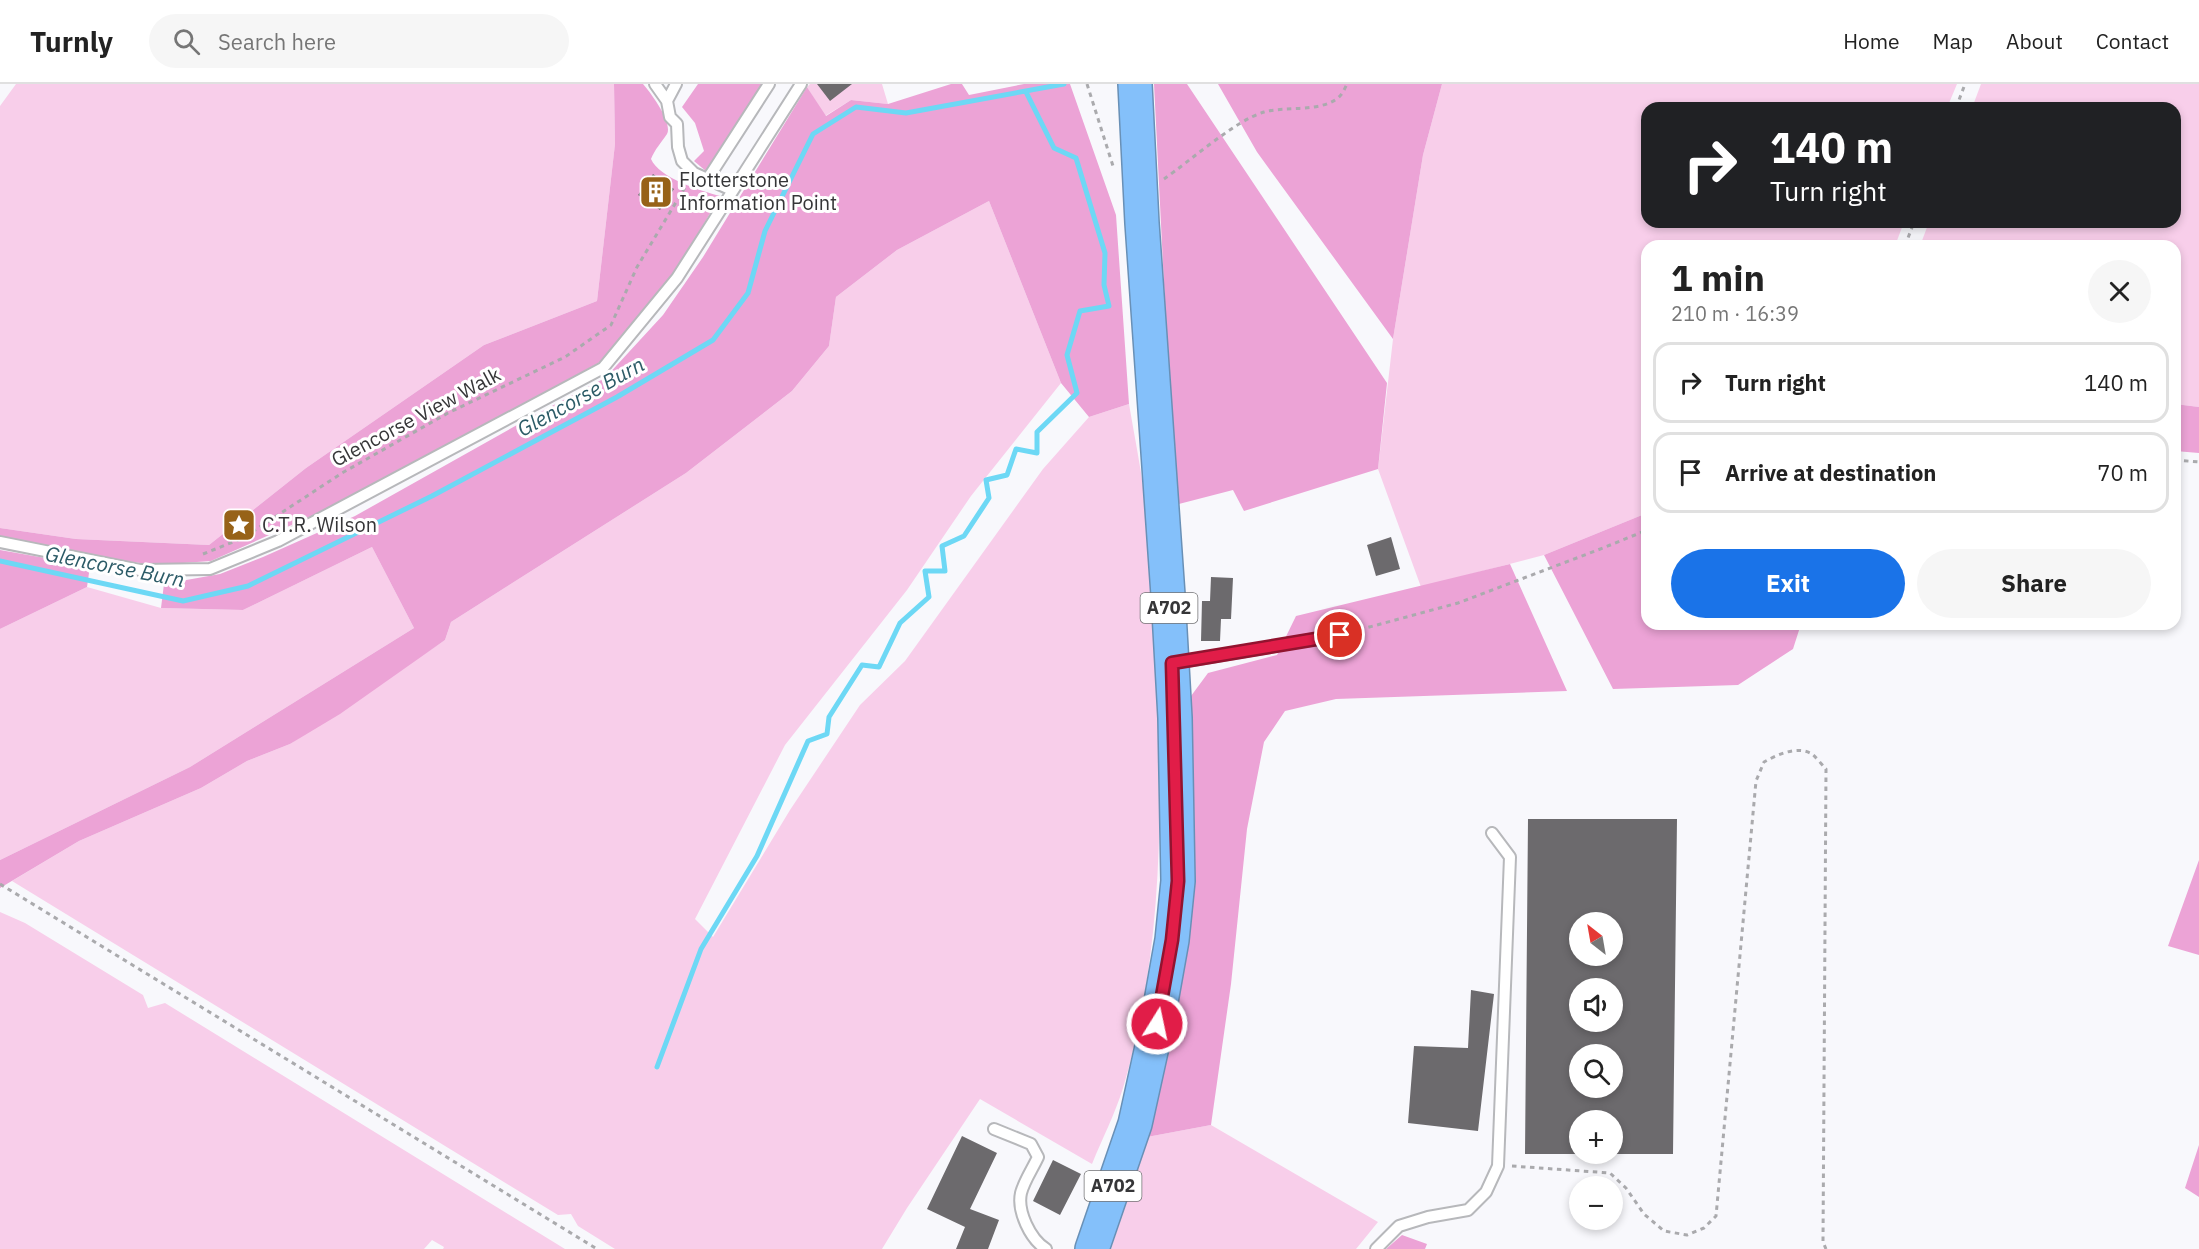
<!DOCTYPE html>
<html lang="en">
<head>
<meta charset="utf-8">
<style>
  :root { --surface:#fff; --page:#f6f6f6; --text:#222; --muted:#767676; --line:#e0e0e0; --accent:#1a73e8 }
  body { margin:0; font-family:"IBM Plex Sans",sans-serif; background:var(--page); color:var(--text); height:100vh; display:flex; flex-direction:column; font-size:22px; white-space:nowrap }
  * { box-sizing:border-box; margin:0 }
  p { font-size:20px; color:var(--muted) }
  .icon { flex:none; width:33px; height:33px; fill:none; stroke:currentColor; stroke-width:2; stroke-linecap:round; stroke-linejoin:round }
  .map { position:relative; flex:1; overflow:hidden }
  .details { position:absolute; left:1641px; top:156px; width:540px; height:390px; display:flex; flex-direction:column; background:var(--surface); border-radius:18px; box-shadow:0 3px 9px #0003 }
  .details>* { flex:none }
  .guide { position:absolute; left:1641px; top:18px; width:540px; height:126px; border-radius:18px; box-shadow:0 3px 9px #0003; background:#202124; color:#fff; overflow:hidden }
  .needle { width:39px; rotate:329deg }
  .controls { position:absolute; left:1569px; top:828px; display:grid; gap:12px }
  .controls a { display:grid; place-items:center; width:54px; height:54px; border-radius:50%; background:var(--surface); box-shadow:0 3px 9px #0003; font-size:30px }
  .pin { position:absolute; display:grid; place-items:center; width:51px; height:51px; color:#fff; margin:-26px; border:3px solid #fff; border-radius:50%; box-shadow:0 2px 6px #0007 }
  .me { position:absolute; width:66px; margin:-33px; rotate:10deg; stroke-linejoin:round; filter:drop-shadow(0 0 4px #0008) }
  .turn { display:flex; align-items:center; gap:21px; height:126px; padding:0 30px; font-size:27px }
  .turn .icon { width:78px; height:78px; stroke-width:2.5 }
  .turn b { display:block; font-size:42px; line-height:51px }
  .round { display:grid; place-items:center; flex:none; width:63px; height:63px; border-radius:32px; background:var(--page) }
  .headline { display:flex; align-items:center; justify-content:space-between; height:102px; padding:0 30px }
  h1 { font-size:36px; font-weight:700; line-height:45px }
  .primary-button { display:flex; gap:12px; margin-top:auto; padding:12px 30px }
  .primary-button a { flex:1; height:69px; border-radius:36px; background:var(--accent); color:#fff; font-size:24px; font-weight:700; line-height:69px; text-align:center }
  .primary-button a+a { background:var(--page); color:var(--text) }
  ul { padding:0; list-style:none }
  li { display:flex; align-items:center; gap:18px; height:81px; margin:0 12px 9px; padding:0 18px; border:3px solid var(--line); border-radius:18px }
  li div { flex:1 }
  li b { display:block; font-size:22px }
  li em { font-style:normal }
  header { display:flex; align-items:center; gap:36px; box-sizing:border-box; height:84px; padding:0 30px; background:var(--surface); border-bottom:2px solid var(--line) }
  header strong { font-size:28px }
  nav { display:flex; gap:33px; margin-inline-start:auto; font-size:21px }
  .search { width:420px; height:54px; background:var(--page); display:flex; align-items:center; gap:15px; box-sizing:border-box; padding:0 21px; border-radius:33px; color:var(--muted); font-size:22px }
  .map>svg:first-child { display:block }
</style>
</head>
<body>
<header>
<strong>Turnly</strong>
<div class="search"><svg class="icon" aria-label="search" viewBox="0 0 24 24"><circle cx="10" cy="10" r="6"/><path d="M15 15l6 6"/></svg>Search here</div>
<nav><a>Home</a><a>Map</a><a>About</a><a>Contact</a></nav>
</header>
<div class="map">
<svg width="2199" height="1165" viewBox="0 0 2199 1165">
  <rect width="100%" height="100%" fill="#f8f8fc"/>
  <path fill="#f8ceea" d="M 16,0 L 614,0 L 615,60 L 597,217 L 484,261 L 306,384 L 209,461 L 76,455 L 0,444 L 0,22 Z
    M 810,0 L 882,0 L 888,20 L 851,16 L 825,32 L 807,3 Z
    M 1442,0 L 1957,0 L 1947,24 L 1647,24 L 1647,138 L 1904,138 L 1895,162 L 1647,162 L 1647,429 L 1544,471 L 1421,503 L 1378,385 L 1393,255 L 1423,71 Z
    M 1981,0 L 2199,0 L 2199,323 L 2175,320 L 2175,162 L 1920,162 L 1929,138 L 2175,138 L 2175,24 L 1972,24 Z
    M 989,117 L 1061,299 L 971,412 L 907,506 L 785,661 L 695,835 L 713,853 L 790,726 L 860,621 L 905,577 L 1043,385 L 1089,333 L 1129,320 C 1134,350 1140,379 1144,409 C 1155,488 1157,570 1159,649 C 1162,767 1157,891 1123,1004 C 1115,1030 1102,1055 1092,1080 L 980,1015 L 907,1124 L 882,1165 L 615,1165 L 578,1142 L 571,1130 L 558,1131 L 12,797 L 79,757 L 201,704 L 247,677 L 290,660 L 445,556 L 451,538 L 686,389 L 792,307 L 829,262 L 836,213 L 897,166 Z
    M 372,463 L 414,544 L 190,683 L 0,776 L 0,545 L 87,503 L 161,524 L 243,526 Z
    M 0,828 L 25,839 L 143,911 L 148,924 L 165,919 L 565,1165 L 443,1165 L 444,1163 L 432,1156 L 424,1165 L 0,1165 Z
    M 1211,1041 L 1378,1138 L 1356,1165 L 1111,1165 L 1147,1053 Z"/>
  <path fill="#eca3d6" d="M 614,0 L 643,0 C 651,9 673,39 667,50 C 661,59 655,65 651,75 C 659,94 701,107 720,112 L 675,190 L 600,278 L 471,350 L 339,420 L 211,477 L 155,481 L 96,473 L 0,453 L 0,444 L 76,455 L 209,461 L 306,384 L 484,261 L 597,217 L 615,60 Z
    M 698,0 L 763,0 L 707,88 L 694,77 L 704,67 L 695,39 L 682,23 Z
    M 951,0 L 962,0 L 969,11 L 1024,0 L 1070,0 L 1116,131 L 1129,320 L 1089,333 L 1061,299 L 989,117 L 897,166 L 836,213 L 829,262 L 792,307 L 686,389 L 451,538 L 445,556 L 340,630 L 290,660 L 247,677 L 201,704 L 79,757 L 0,804 L 0,776 L 190,683 L 414,544 L 372,463 L 243,526 L 161,524 L 164,500 L 220,490 L 263,473 L 355,432 L 533,332 L 605,294 L 663,231 L 703,173 L 807,3 L 826,32 L 851,16 L 888,20 Z
    M 1154,0 L 1187,0 L 1387,299 L 1378,385 L 1244,427 L 1233,406 L 1175,421 Z
    M 1218,0 L 1442,0 L 1423,71 L 1393,255 L 1257,68 Z
    M 2175,320 L 2199,323 L 2199,369 L 2175,367 Z
    M 1647,429 L 1647,540 L 1801,540 L 1793,565 L 1738,601 L 1613,605 L 1544,471 Z
    M 0,466 L 90,482 L 87,503 L 0,545 Z
    M 1510,480 L 1567,607 L 1336,615 L 1285,627 L 1264,658 L 1247,745 L 1231,900 L 1211,1041 L 1147,1053 L 1187,829 L 1191,612 L 1208,589 L 1277,571 L 1296,532 Z
    M 2199,776 L 2199,871 L 2168,862 Z
    M 2199,1061 L 2199,1113 L 2185,1104 Z
    M 1402,1151 L 1427,1160 L 1425,1165 L 1386,1165 Z"/>
  <g fill="none" stroke-linecap="round" stroke-linejoin="round">
    <path stroke="#6dd8f5" stroke-width="5" d="M 0,477 L 183,517 L 248,502 L 432,412 L 617,313 L 713,256 L 748,209 L 765,147 L 813,50 L 856,23 L 906,29 L 1064,0
      M 657,983 L 701,865 L 757,772 L 808,657 L 827,650 L 829,633 L 862,581 L 879,583 L 900,539 L 929,513 L 925,487 L 945,487 L 942,462 L 964,452 L 989,414 L 986,396 L 1007,391 L 1016,365 L 1037,369 L 1037,348 L 1077,309 L 1067,271 L 1080,227 L 1109,222 L 1104,201 L 1105,169 L 1076,74 L 1054,64 L 1026,8"/>
  </g>
  <path fill="#6c6a6d" fill-rule="evenodd" d="M 817,0 L 852,0 L 830,17 Z
    M 653,90 L 674,105 L 660,126 L 638,111 Z
    M 1391,453 L 1400,485 L 1376,492 L 1367,461 Z
    M 1211,493 L 1233,494 L 1231,535 L 1221,535 L 1220,557 L 1201,557 L 1202,517 L 1210,517 Z
    M 1528,735 L 1677,735 L 1673,1070 L 1612,1070 L 1612,1036 L 1580,1036 L 1580,1070 L 1525,1070 ZM 1580,838 L 1612,838 L 1612,872 L 1580,872 ZM 1580,904 L 1612,904 L 1612,938 L 1580,938 ZM 1580,970 L 1612,970 L 1612,1004 L 1580,1004 Z
    M 1471,906 L 1494,910 L 1478,1047 L 1408,1039 L 1414,962 L 1468,964 Z
    M 962,1052 L 997,1069 L 970,1125 L 999,1136 L 988,1165 L 956,1165 L 965,1143 L 927,1125 Z
    M 1053,1076 L 1081,1090 L 1060,1131 L 1033,1117 Z"/>
  <g fill="none" stroke-linecap="round" stroke-linejoin="round">
    <defs>
      <path id="lane" d="M 655,0 L 667,17
        M 676,0 L 667,17 L 670,33 L 677,40 L 678,63 L 682,77 L 694,89 L 732,106
        M 707,96 L 769,0
        M 0,458 L 140,486 L 210,485 L 278,457 L 603,284 L 677,194 L 801,0
        M 1175,579 L 1340,551
        M 994,1045 L 1031,1060 L 1038,1073 C 1033,1084 1024,1097 1021,1109 C 1017,1127 1030,1155 1046,1165
        M 1376,1165 L 1399,1142 L 1428,1133 L 1468,1126 L 1486,1108 L 1498,1082 L 1510,773 L 1492,749"/>
      <path id="highway" d="M 1092,1165 L 1135,1040 L 1157,940 L 1172,856 L 1178,797 L 1175,634 L 1168,511 L 1142,139 L 1135,0"/>
    </defs>
    <use href="#lane" stroke="#b7b8bb" stroke-width="14"/>
    <use href="#highway" stroke="#6990b6" stroke-width="36"/>
    <path stroke="#aaaaad" stroke-width="3" stroke-dasharray="4.5 4.5" stroke-linecap="butt" d="M 1087,0 L 1113,82
      M 1956,24 L 1965,0
      M 1164,95 C 1190,77 1236,36 1264,28 C 1285,22 1323,29 1340,12 C 1343,9 1345,4 1347,0
      M 1905,162 L 1914,138
      M 2175,376 L 2199,378
      M 203,470 L 243,454 L 342,389 L 448,329 L 565,273 L 611,241 L 637,183 L 687,100
      M 1351,548 L 1458,519 L 1603,464 L 1647,446
      M 0,800 L 597,1165
      M 1512,1082 L 1610,1089 L 1626,1104 L 1644,1130 L 1664,1147 L 1687,1151 L 1704,1144 L 1716,1132 L 1756,697 L 1764,678 C 1777,671 1797,661 1812,670 C 1817,674 1822,681 1826,685 L 1823,1158 L 1826,1165"/>
    <use href="#lane" stroke="#fff" stroke-width="10"/>
    <use href="#highway" stroke="#84c0fa" stroke-width="33"/>
  </g>
  <g fill="none" stroke-linecap="round" stroke-linejoin="round">
    <defs>
      <path id="route" d="M 1157,940 L 1172,856 L 1178,797 L 1172,579 L 1340,551"/>
    </defs>
    <use href="#route" stroke="#92132f" stroke-width="15"/>
    <use href="#route" stroke="#e11d48" stroke-width="10"/>
  </g>
  <defs>
    <symbol id="building-square" viewBox="-11 -11 22 22"><rect x="-9" y="-9" width="18" height="18" rx="4" fill="#976218" stroke="#fff"/><path d="M-4-6H4V6H1V3H-1V6H-4ZM-2.5-4.3h1.7v1.8h-1.7ZM.8-4.3h1.7v1.8H.8ZM-2.5-1h1.7V.8h-1.7ZM.8-1h1.7V.8H.8Z" fill="#fff"/></symbol>
    <symbol id="sight-square" viewBox="-11 -11 22 22"><rect x="-9" y="-9" width="18" height="18" rx="4" fill="#976218" stroke="#fff"/><path d="M0-6L1.8-2.2L6-1.7L2.9 1.2L3.7 5.4L0 3.3L-3.7 5.4L-2.9 1.2L-6-1.7L-1.8-2.2Z" fill="#fff"/></symbol>
  </defs>
  <g fill-rule="evenodd">
    <use href="#building-square" x="637" y="89" width="38" height="38"/>
    <use href="#sight-square" x="220" y="422" width="38" height="38"/>
  </g>
  <g text-anchor="middle" stroke-width="6" stroke-linejoin="round" paint-order="stroke">
    <g fill="#fff" stroke="#727274" stroke-width="1.5">
      <rect x="1140.5" y="509" width="57" height="30" rx="4.5"/>
      <rect x="1084.5" y="1087" width="57" height="30" rx="4.5"/>
    </g>
    <g font-size="18" font-weight="bold" fill="#363638">
      <text x="1169" y="530">A702</text>
      <text x="1113" y="1108">A702</text>
    </g>
    <g font-size="20" fill="#363638" stroke="#fff" text-anchor="start">
      <text x="679" y="103">Flotterstone<tspan x="679" dy="23">Information Point</tspan></text>
      <text x="262" y="448">C.T.R. Wilson</text>
    </g>
    <g font-size="20" fill="#363638" stroke="#fff">
      <text transform="translate(416 333) rotate(-28)" y="7">Glencorse View Walk</text>
    </g>
    <g font-size="21" font-style="italic" fill="#2c5b67" stroke="#fff">
      <text transform="translate(581 313) rotate(-29)" y="7">Glencorse Burn</text>
      <text transform="translate(115 483) rotate(11)" y="7">Glencorse Burn</text>
    </g>
  </g>
</svg>
<div class="controls">
<a><svg class="needle" viewBox="-14 -14 28 28"><path d="M0-13l5 13h-10z" fill="#e53935"/><path d="M0 13l5-13h-10z" fill="#767676"/></svg></a>
<a><svg class="icon" aria-label="sound" viewBox="0 0 24 24"><path d="M4 9h4l5-4v14l-5-4H4zM17 9q2 3 0 6"/></svg></a>
<a><svg class="icon" aria-label="search" viewBox="0 0 24 24"><circle cx="10" cy="10" r="6"/><path d="M15 15l6 6"/></svg></a>
<a>+</a>
<a>−</a>
</div>
<div class="pin" style="left:1340px;top:551px;background:#d93025"><svg class="icon" aria-label="arrive" viewBox="0 0 24 24"><path d="M6 21V4h12l-3 4 3 4H6"/></svg></div>
<svg class="me" style="left:1157px;top:940px" viewBox="-20 -20 40 40"><circle r="17" fill="#e11d48" stroke="#fff" stroke-width="3"/><path d="M0-11L8 9 0 5-8 9z" fill="#fff"/></svg>
<div class="guide">
<div class="turn"><svg class="icon" aria-label="right" viewBox="0 0 24 24"><path d="M7 20v-9h11M14 6l5 5-5 5"/></svg><div><b>140 m</b>Turn right</div></div>
</div>
<section class="details">
<div class="headline"><div><h1>1 min</h1><p>210 m · 16:39</p></div><a class="round"><svg class="icon" aria-label="close" viewBox="0 0 24 24"><path d="M6 6l12 12M18 6L6 18"/></svg></a></div>
<ul>
<li><svg class="icon" aria-label="right" viewBox="0 0 24 24"><path d="M7 20v-9h11M14 6l5 5-5 5"/></svg><div><b>Turn right</b></div><em>140 m</em></li>
<li><svg class="icon" aria-label="arrive" viewBox="0 0 24 24"><path d="M6 21V4h12l-3 4 3 4H6"/></svg><div><b>Arrive at destination</b></div><em>70 m</em></li>
</ul>
<div class="primary-button"><a>Exit</a><a>Share</a></div>
</section>
</div>
</body>
</html>
